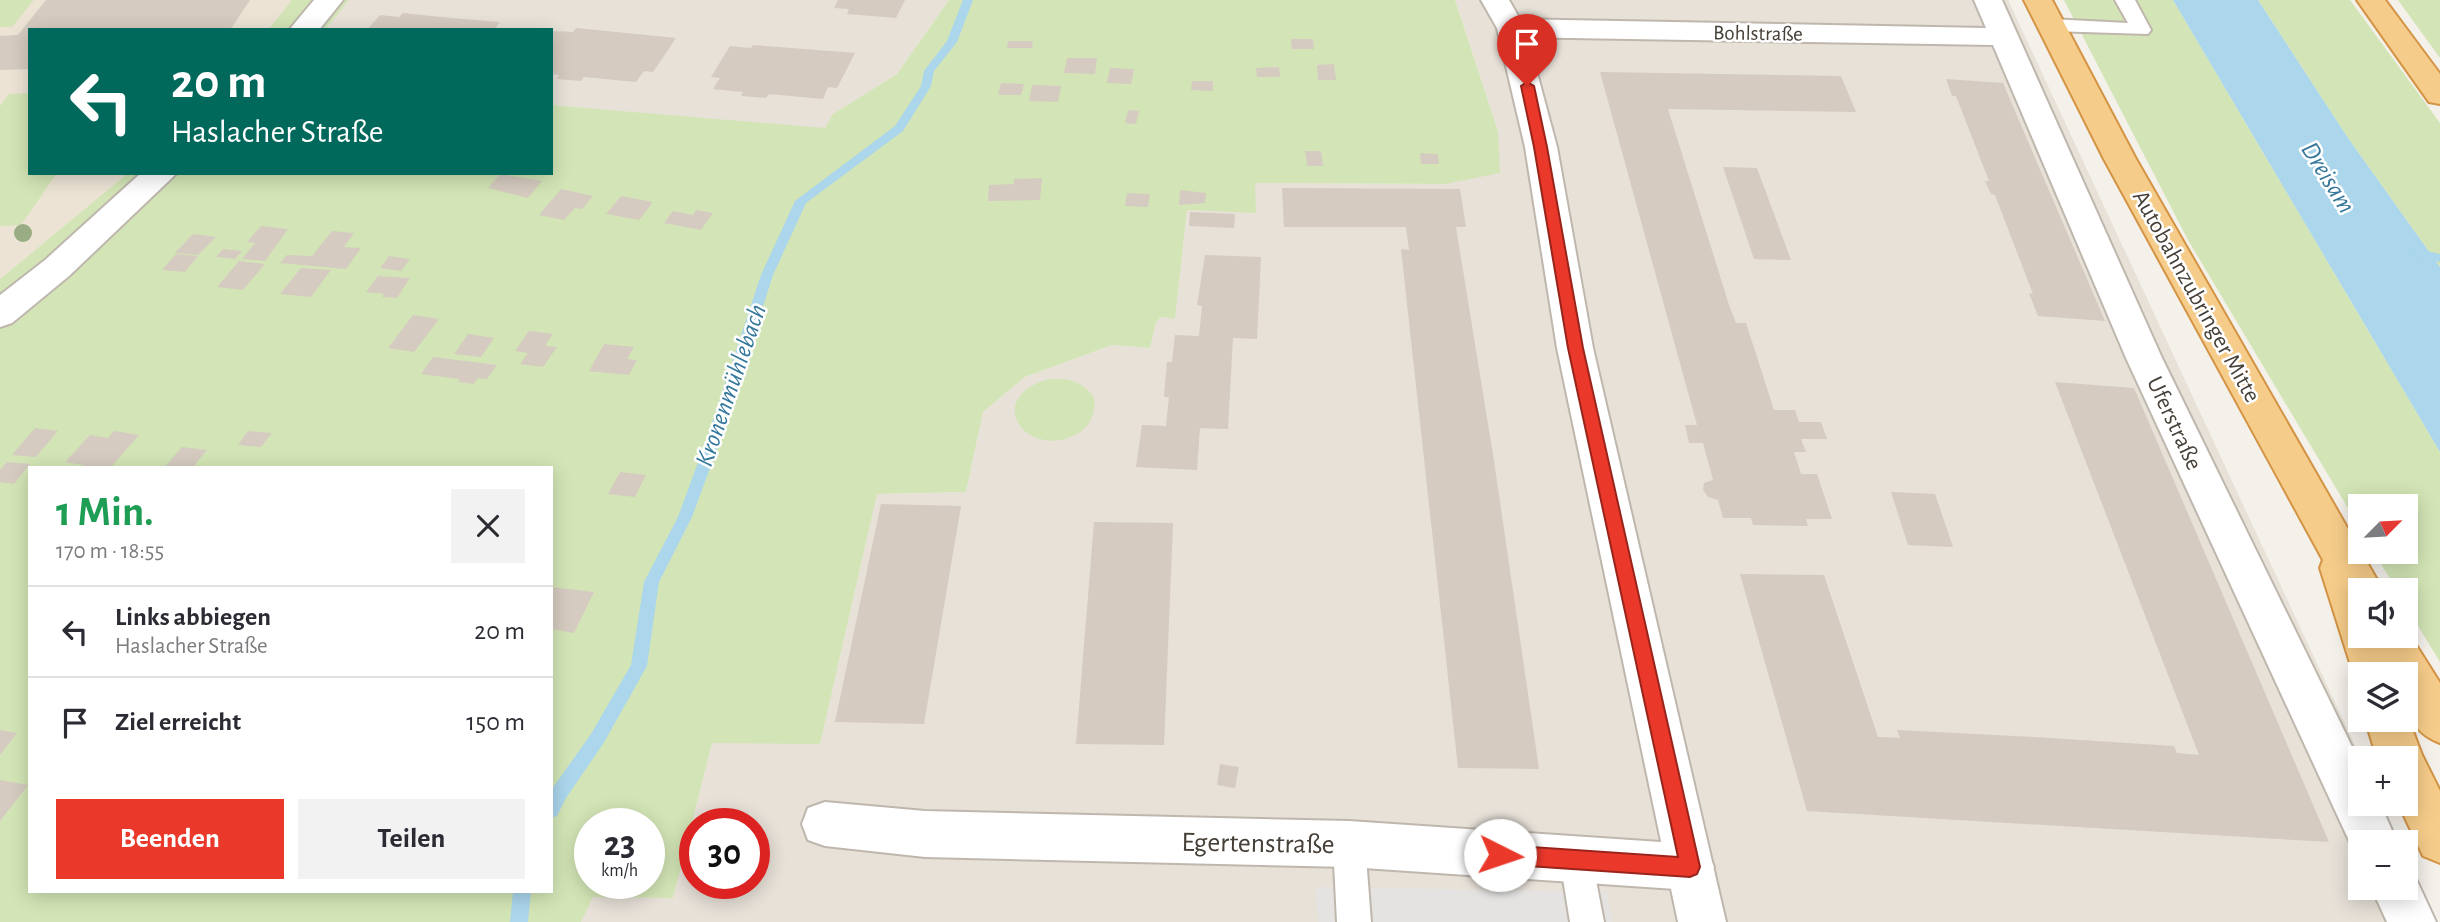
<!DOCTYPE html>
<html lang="de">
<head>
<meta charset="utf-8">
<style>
  :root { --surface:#fff; --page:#f2f2f3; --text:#2b2b33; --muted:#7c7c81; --line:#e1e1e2; --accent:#ea382a }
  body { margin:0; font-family:"Alegreya Sans",sans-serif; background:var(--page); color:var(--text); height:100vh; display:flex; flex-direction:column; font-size:26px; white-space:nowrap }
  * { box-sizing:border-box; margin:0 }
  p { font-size:23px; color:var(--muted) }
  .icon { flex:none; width:38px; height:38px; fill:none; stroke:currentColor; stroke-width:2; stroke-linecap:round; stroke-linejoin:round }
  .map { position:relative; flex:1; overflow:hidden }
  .drawer { position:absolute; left:28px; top:466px; width:525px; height:427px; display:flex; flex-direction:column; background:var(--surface); border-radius:0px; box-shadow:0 4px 18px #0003 }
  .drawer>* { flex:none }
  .guide { position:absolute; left:28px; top:28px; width:525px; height:147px; border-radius:0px; box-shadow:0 4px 18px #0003; background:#00695c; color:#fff; overflow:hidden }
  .needle { width:46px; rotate:66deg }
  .fabs { position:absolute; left:2348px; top:494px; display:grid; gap:14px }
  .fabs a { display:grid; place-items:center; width:70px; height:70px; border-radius:0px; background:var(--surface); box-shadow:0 4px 18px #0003; font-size:35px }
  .speed { position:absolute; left:574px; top:808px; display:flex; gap:14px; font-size:35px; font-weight:700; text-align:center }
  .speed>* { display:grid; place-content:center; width:91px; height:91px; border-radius:50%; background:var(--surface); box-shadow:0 4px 18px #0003; line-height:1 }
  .speed small { font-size:18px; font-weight:400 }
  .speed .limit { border:10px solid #d22; background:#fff; color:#111 }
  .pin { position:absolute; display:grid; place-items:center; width:60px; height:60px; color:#fff; margin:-72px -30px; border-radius:50% 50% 50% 0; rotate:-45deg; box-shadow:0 0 7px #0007 }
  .pin .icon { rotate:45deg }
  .me { position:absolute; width:77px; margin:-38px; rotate:94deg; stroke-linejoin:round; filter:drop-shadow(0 0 5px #0008) }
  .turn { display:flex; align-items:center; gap:24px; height:147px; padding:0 28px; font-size:32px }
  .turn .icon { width:91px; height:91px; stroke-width:2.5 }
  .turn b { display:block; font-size:49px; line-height:60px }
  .round { display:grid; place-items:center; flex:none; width:74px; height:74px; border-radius:0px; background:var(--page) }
  .head { display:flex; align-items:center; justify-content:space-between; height:119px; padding:0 28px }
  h1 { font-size:42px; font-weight:700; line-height:52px; color:#1e9e55 }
  .action { display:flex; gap:14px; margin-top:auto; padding:14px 28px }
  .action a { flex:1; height:80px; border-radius:0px; background:var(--accent); color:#fff; font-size:28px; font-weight:700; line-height:80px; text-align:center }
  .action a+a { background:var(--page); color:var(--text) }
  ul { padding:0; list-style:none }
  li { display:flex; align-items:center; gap:21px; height:91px; padding:0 28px; border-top:2px solid var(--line) }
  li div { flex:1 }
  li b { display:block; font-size:26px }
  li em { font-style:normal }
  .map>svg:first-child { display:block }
</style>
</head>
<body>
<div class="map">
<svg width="2440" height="922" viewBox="0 0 2440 922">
  <rect width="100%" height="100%" fill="#f4f0ea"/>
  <path fill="#e7e1d8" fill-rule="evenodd" d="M 285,0 L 949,0 L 897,74 L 833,114 L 825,129 L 551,105 L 551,30 L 264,30 Z
    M 1455,0 L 2008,0 L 2361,758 L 2361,803 L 2382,803 L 2400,842 L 2361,842 L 2361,887 L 2406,887 L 2406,855 L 2437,922 L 581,922 L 592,897 L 673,898 L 712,743 L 820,743 L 877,494 L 966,492 L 983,412 L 1025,377 L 1112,345 L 1150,348 L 1156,322 L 1161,317 L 1175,318 L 1187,210 L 1255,212 L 1255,183 L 1445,184 L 1498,131 ZM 695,824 L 754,824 L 754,884 L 695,884 Z"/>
  <path fill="#ece3d5" d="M 0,0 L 292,0 L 268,30 L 30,30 L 30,173 L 128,173 L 0,279 Z"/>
  <path fill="#d3e5b6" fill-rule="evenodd" d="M 0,0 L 34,0 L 12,27 L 0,27 Z
    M 292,0 L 349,0 L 325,30 L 268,30 Z
    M 949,0 L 1455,0 L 1498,131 L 1500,173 L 1445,184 L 1255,183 L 1256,213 L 1187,210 L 1175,319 L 1161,317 L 1156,322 L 1150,348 L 1112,345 L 1025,377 L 983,412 L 966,492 L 877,494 L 820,744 L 712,743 L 673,898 L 593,897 L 581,922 L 0,922 L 0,279 L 128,173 L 551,173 L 551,105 L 825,128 L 833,114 L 897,74 ZM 30,467 L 551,467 L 551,891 L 30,891 ZM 590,824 L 649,824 L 649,884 L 590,884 Z
    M 2064,0 L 2173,0 L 2440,452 L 2440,662 L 2406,606 L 2406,590 L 2397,590 L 2373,551 L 2406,551 L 2406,506 L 2361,506 L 2361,530 L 2188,240 Z
    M 2258,0 L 2350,0 L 2440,123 L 2440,267 L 2348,138 Z
    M 2398,0 L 2440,0 L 2440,58 Z
    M 30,93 L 30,173 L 57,173 L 21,225 L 0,226 L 0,106 L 9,94 Z
    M 1049,379 C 1069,378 1082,381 1094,397 C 1096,413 1091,426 1077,434 C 1027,461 981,398 1049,379 Z"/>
  <path fill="#e5e3e1" d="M 1316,887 L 1607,892 L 1612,922 L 1318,922 Z"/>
  <path fill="#abd6ec" d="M 2173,0 L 2258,0 L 2348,138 L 2440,267 L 2440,452 Z"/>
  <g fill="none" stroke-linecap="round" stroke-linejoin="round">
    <path fill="#abd6ec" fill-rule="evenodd" d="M 963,0 L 973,0 L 957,42 L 934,71 L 931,86 L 903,131 L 806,203 L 773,275 L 721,438 L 692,517 L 659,582 L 647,666 L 603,744 L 566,798 L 557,816 L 551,818 L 551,792 L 554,786 L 591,734 L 631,665 L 644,582 L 678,517 L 707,438 L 761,275 L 795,201 L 895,126 L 921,86 L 924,71 L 947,41 Z
      M 2414,248 L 2440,254 L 2440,262 L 2410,255 L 2408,252 Z
      M 513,891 L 531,891 L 528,922 L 510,922 Z"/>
  </g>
  <path fill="#d5cbc0" d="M 46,0 L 250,0 L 230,30 L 30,30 L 30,69 L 0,70 L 0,36 L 18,35 Z
    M 838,0 L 905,0 L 896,18 L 847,14 L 849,9 L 834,8 Z
    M 403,13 L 451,18 L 500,22 L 494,30 L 367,30 L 380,15 L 399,17 Z
    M 576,28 L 676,38 L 653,72 L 644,71 L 636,82 L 584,77 L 581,81 L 557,79 L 559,75 L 551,74 L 551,33 L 553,31 L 573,32 Z
    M 1291,39 L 1313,39 L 1314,49 L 1292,49 Z
    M 1008,41 L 1033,41 L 1032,48 L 1007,48 Z
    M 753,45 L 855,53 L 837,88 L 828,87 L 823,99 L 769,94 L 766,98 L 741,96 L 743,92 L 713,89 L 720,78 L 711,77 L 730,46 L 751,48 Z
    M 1067,58 L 1097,58 L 1095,74 L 1064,73 Z
    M 1334,64 L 1336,80 L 1318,80 L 1317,65 Z
    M 1279,67 L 1280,77 L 1257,77 L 1256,68 Z
    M 1110,68 L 1134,69 L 1131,84 L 1107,83 Z
    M 1600,72 L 1841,76 L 1856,112 L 1668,109 L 1729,305 L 1736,323 L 1746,323 L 1774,410 L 1795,410 L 1799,422 L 1821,422 L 1827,439 L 1801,439 L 1806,452 L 1794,452 L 1801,474 L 1817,474 L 1832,519 L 1806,519 L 1808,526 L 1753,525 L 1751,518 L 1723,518 L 1718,500 L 1708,497 L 1703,490 L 1704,483 L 1713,480 L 1703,443 L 1689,443 L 1685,425 L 1697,425 Z
    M 1946,79 L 2003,83 L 2105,321 L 2038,316 L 2029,293 L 2033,294 L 1995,195 L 1991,194 L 1985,181 L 1989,181 L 1956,96 L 1952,96 Z
    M 1192,81 L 1213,81 L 1213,91 L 1191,90 Z
    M 1001,83 L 1024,84 L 1021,95 L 998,95 Z
    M 1032,85 L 1061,86 L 1058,102 L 1029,101 Z
    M 1128,110 L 1139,111 L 1136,124 L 1125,123 Z
    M 1305,151 L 1321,151 L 1323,166 L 1307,166 Z
    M 1420,153 L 1438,154 L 1439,164 L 1421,164 Z
    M 1723,167 L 1757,168 L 1791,260 L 1754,259 Z
    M 500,174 L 542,181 L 528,198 L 488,188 Z
    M 1042,178 L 1040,200 L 988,201 L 989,185 L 1014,184 L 1014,179 Z
    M 1282,188 L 1460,189 L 1466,227 L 1456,227 L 1494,461 L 1539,769 L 1458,768 L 1401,249 L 1409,250 L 1406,227 L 1284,227 Z
    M 561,189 L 593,196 L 582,209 L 575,208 L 564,220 L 539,215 Z
    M 1180,190 L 1206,193 L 1205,203 L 1179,205 Z
    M 1127,193 L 1150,194 L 1148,207 L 1125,206 Z
    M 621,196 L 653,202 L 639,220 L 606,214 Z
    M 696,210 L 713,213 L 701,230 L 664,223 L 673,211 L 693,215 Z
    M 1190,212 L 1235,214 L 1234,228 L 1189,226 Z
    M 261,226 L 288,229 L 265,261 L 242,259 L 255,243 L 247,242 Z
    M 332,231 L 354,233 L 344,247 L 361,248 L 346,269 L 280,263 L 287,255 L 312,256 Z
    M 193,234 L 216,237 L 198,255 L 175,253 Z
    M 223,249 L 242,251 L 235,259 L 216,257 Z
    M 176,254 L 198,256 L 185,272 L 162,270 Z
    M 1205,255 L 1261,257 L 1257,339 L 1233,338 L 1228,429 L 1200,428 L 1197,470 L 1136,467 L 1142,425 L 1166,426 L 1169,397 L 1164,397 L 1167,362 L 1172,362 L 1175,335 L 1199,336 L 1202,306 L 1197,305 Z
    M 389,256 L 410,259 L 401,271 L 380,268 Z
    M 239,261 L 265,264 L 243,290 L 217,287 Z
    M 301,268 L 331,270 L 311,297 L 280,294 Z
    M 378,276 L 410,278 L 397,298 L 382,297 L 384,294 L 366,292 Z
    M 413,315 L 439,319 L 414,352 L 388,348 Z
    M 529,331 L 553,334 L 545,346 L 557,347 L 543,367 L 520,364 L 528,353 L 515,351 Z
    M 468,334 L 494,338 L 481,357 L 454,354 Z
    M 604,344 L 634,347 L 627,359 L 637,360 L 629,375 L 589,371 Z
    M 433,357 L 497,365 L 487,379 L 478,378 L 474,384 L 458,382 L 460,379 L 421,374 Z
    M 2055,382 L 2134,388 L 2329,842 L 1807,811 L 1740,574 L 1824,575 L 1878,737 L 1900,738 L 1897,730 L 2034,737 L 2174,746 L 2177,753 L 2199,755 Z
    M 35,428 L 58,431 L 36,457 L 12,455 Z
    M 114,431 L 139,435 L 111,467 L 82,467 L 84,465 L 65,462 L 90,435 L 108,438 Z
    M 248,431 L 272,433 L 261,447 L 238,445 Z
    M 182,447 L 207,450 L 193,467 L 165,467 Z
    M 7,462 L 30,464 L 14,484 L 0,482 L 0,470 Z
    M 620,472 L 646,475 L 635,497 L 608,494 Z
    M 1891,492 L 1935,494 L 1953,547 L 1908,545 Z
    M 881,504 L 961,506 L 924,724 L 835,722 Z
    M 1094,522 L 1173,523 L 1164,745 L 1076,744 Z
    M 551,587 L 594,592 L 574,633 L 551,629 Z
    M 0,730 L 17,733 L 0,755 Z
    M 1220,764 L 1239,767 L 1235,788 L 1217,785 Z
    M 0,780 L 28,785 L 0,821 Z"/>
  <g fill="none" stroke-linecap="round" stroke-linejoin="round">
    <defs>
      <path id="service" d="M 2115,0 L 2135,0 L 2151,30 L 2148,34 L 2050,31 L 2040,25 L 2050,19 L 2128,23 Z
        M 1349,828 L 1360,833 L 1365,844 L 1371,922 L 1337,922 L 1333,844 L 1338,833 Z
        M 1576,844 L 1587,849 L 1592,860 L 1604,922 L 1570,922 L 1560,860 L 1565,849 Z"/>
      <path id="minor" d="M 314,0 L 343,0 L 319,30 L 289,30 Z
        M 1974,0 L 2002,0 L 2162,358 L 2361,765 L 2361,803 L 2380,803 L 2397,842 L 2361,842 L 2361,859 L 2357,858 L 2126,358 L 1993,45 L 1511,37 L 1501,34 L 1497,28 L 1501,22 L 1511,19 L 1986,28 Z
        M 141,173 L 177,173 L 69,276 L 12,323 L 0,327 L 0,295 L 45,260 Z
        M 825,802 L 925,811 L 1349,821 L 1690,844 L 1707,851 L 1714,867 L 1707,883 L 1690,890 L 1349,867 L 925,857 L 825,846 L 808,840 L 802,824 L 808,808 Z
        M 2406,868 L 2412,870 L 2436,922 L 2387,922 L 2371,887 L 2406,887 Z"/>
      <path id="tertiary" d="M 1481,0 L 1509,0 L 1525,28 L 1557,147 L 1593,348 L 1726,922 L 1678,922 L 1557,348 L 1525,147 L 1497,28 Z"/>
      <path id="trunk" d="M 2024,0 L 2052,0 L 2136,159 L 2376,578 L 2382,590 L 2361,590 L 2361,635 L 2406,635 L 2406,629 L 2440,683 L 2440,743 C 2407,731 2406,705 2406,674 L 2361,674 L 2361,689 L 2358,688 L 2320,568 L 2323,560 L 2104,159 Z
        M 2357,0 L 2385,0 L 2440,74 L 2440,104 L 2429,102 Z
        M 2406,713 L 2422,755 L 2440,791 L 2440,863 L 2423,856 L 2398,803 L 2406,803 L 2406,758 L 2377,758 L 2365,719 L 2406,719 Z"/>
    </defs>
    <use href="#service" stroke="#bfb7ad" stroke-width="4"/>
    <use href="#minor" stroke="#bfb7ad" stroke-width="4"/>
    <use href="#tertiary" stroke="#bfb7ad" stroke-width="4"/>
    <use href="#trunk" stroke="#d39445" stroke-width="4"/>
    <use href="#service" fill="#fff" fill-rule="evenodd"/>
    <use href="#minor" fill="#fff" fill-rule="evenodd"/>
    <use href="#tertiary" fill="#fff" fill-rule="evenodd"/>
    <use href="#trunk" fill="#f6cc8a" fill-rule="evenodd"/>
  </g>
  <circle fill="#99ac83" cx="23" cy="233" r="9"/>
  <path fill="#ea382a" stroke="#98241b" stroke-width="2" d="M 1527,82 L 1534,86 L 1547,147 L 1583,348 L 1700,867 L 1697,874 L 1690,877 L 1500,864 L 1494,862 L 1491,855 L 1494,848 L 1500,845 L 1678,857 L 1568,348 L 1534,147 L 1521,86 Z"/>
  <g text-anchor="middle" stroke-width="5" stroke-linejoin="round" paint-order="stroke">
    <g font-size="21" fill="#474038" stroke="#fff">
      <text transform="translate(1758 33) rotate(1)" y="7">Bohlstraße</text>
    </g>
    <g font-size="24" fill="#474038" stroke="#fff">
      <text transform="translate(2197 296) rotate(61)" y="8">Autobahnzubringer Mitte</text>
      <text transform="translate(2175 423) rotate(65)" y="8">Uferstraße</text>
    </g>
    <g font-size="26" font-style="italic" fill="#35789c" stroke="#fff">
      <text transform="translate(2329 177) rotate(58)" y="9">Dreisam</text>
      <text transform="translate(730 385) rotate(-71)" y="9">Kronenmühlebach</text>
    </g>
    <g font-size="28" fill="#474038" stroke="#fff">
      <text transform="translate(1258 842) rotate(1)" y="10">Egertenstraße</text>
    </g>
  </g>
</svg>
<div class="fabs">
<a><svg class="needle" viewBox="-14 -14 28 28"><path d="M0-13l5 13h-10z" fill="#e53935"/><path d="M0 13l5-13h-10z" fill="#7c7c81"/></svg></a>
<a><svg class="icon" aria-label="sound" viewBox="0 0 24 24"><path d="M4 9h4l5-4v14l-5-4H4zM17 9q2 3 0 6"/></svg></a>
<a><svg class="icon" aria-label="layers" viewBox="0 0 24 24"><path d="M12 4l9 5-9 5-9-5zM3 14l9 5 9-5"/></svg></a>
<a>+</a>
<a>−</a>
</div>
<div class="speed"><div>23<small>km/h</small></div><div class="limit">30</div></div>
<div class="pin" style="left:1527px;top:86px;background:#d93025"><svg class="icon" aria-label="arrive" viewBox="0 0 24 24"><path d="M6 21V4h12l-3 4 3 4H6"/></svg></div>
<svg class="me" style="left:1500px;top:855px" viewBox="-20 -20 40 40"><circle r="19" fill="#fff"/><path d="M0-13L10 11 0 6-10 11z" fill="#ea382a"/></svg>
<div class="guide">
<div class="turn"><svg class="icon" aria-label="left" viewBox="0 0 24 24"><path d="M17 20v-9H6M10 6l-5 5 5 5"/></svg><div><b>20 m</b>Haslacher Straße</div></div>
</div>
<section class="drawer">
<div class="head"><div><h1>1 Min.</h1><p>170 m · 18:55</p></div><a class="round"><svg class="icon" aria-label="close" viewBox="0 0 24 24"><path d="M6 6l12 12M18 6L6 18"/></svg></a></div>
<ul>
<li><svg class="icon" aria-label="left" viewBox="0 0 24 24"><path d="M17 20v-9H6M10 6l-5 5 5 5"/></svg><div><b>Links abbiegen</b><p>Haslacher Straße</p></div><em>20 m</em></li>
<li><svg class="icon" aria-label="arrive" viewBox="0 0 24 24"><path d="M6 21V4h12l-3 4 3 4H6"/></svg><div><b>Ziel erreicht</b></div><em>150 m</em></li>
</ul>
<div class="action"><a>Beenden</a><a>Teilen</a></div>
</section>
</div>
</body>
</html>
